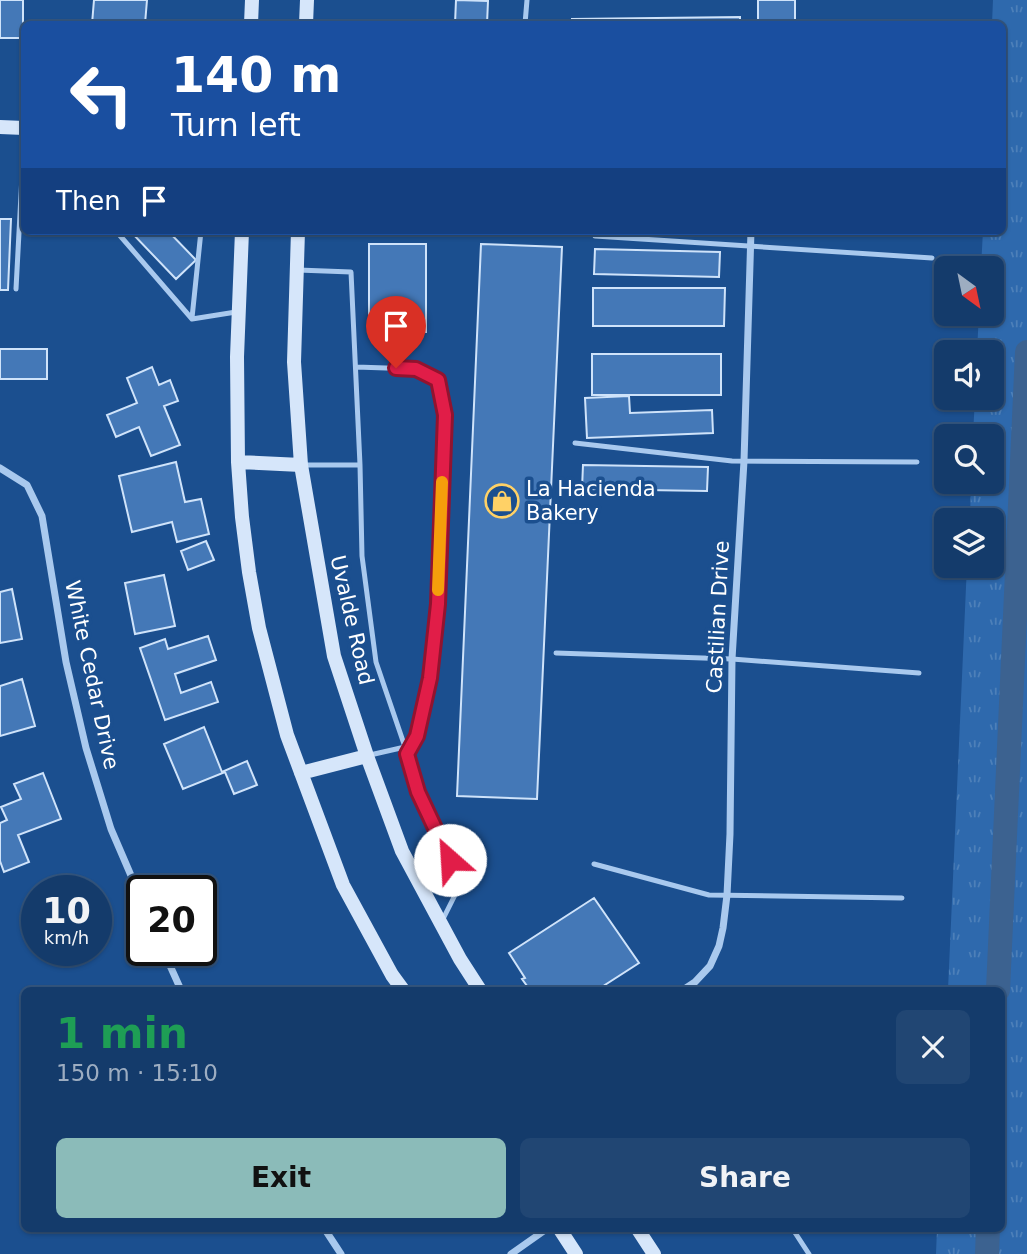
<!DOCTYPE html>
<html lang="en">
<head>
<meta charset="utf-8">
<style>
  :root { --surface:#143b6b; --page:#214673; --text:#f1f3f6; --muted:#9dadc1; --line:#33557e; --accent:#8bbbb9 }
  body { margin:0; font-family:"DejaVu Sans",sans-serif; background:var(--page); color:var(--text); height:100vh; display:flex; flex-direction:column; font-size:26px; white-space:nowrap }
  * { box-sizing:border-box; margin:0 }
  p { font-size:23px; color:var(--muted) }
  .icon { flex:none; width:38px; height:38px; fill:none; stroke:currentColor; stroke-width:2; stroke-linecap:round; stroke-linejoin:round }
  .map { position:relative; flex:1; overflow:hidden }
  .panel { position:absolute; left:21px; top:987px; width:984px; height:245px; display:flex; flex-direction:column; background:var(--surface); border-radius:10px; box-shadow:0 2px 5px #0004,0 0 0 2px var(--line) }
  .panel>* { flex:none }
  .guide { position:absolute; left:21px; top:21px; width:985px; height:214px; border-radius:10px; box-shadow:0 2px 5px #0004,0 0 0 2px var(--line); background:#1a4fa0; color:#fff; overflow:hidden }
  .needle { width:46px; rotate:147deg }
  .tools { position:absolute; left:934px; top:256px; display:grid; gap:14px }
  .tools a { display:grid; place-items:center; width:70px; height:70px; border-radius:10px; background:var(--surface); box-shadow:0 2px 5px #0004,0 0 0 2px var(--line); font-size:35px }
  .speed { position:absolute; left:21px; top:875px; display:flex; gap:14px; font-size:35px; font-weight:700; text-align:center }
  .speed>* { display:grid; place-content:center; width:91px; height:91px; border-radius:50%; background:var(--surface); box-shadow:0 2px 5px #0004,0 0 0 2px var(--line); line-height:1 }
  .speed small { font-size:18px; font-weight:400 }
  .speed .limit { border:4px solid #111; border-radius:10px; background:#fff; color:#111 }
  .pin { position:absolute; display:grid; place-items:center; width:60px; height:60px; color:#fff; margin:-72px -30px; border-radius:50% 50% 50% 0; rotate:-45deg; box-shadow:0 0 7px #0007 }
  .pin .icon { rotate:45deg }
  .me { position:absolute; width:77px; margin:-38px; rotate:334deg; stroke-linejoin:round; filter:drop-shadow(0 0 5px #0008) }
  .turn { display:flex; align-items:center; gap:24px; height:147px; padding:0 35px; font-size:32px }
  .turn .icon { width:91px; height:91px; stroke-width:2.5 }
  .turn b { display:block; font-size:49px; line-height:60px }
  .then { display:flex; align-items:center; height:66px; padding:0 35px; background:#0003; gap:14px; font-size:26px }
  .round { display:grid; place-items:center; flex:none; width:74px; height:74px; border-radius:10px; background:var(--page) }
  .headline { display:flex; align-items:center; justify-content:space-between; height:119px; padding:0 35px }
  h1 { font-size:42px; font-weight:700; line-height:52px; color:#1e9e55 }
  .action { display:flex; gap:14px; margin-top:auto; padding:14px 35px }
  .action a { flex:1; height:80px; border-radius:10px; background:var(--accent); color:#111; font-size:28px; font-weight:700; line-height:80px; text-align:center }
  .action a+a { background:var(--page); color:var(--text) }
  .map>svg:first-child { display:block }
</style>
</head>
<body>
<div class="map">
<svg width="1027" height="1254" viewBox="0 0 1027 1254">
  <defs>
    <pattern id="grass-tufts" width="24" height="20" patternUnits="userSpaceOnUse" patternTransform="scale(1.75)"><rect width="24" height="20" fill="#2e69ad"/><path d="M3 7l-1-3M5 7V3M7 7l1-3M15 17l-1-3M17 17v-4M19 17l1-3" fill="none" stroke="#4d80b9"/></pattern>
  </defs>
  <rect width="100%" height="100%" fill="#1b4f8f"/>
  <path fill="url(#grass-tufts)" d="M 993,0 L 1027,0 L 1027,1254 L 936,1254 L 937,1229 L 1001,1228 L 1001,990 L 948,990 L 967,565 L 992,565 L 992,520 L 970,520 L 971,481 L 992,481 L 992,436 L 973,436 L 975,397 L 992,397 L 992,352 L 977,352 L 979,313 L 992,313 L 992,268 L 981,268 L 983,231 L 1003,231 L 1003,24 L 992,24 Z"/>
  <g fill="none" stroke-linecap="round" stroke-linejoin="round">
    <path stroke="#3c6290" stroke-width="24" d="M 998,990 L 1027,352
      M 987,1254 L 988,1228"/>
  </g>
  <path fill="#4478b7" stroke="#cfe3fa" stroke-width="2" d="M 0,0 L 23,0 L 23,38 L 0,38 Z
    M 94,0 L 147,0 L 145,24 L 92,24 Z
    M 456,0 L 488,1 L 487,24 L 455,24 Z
    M 758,0 L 795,0 L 795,24 L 758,24 Z
    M 740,17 L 740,24 L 572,24 L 572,19 Z
    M 0,219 L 11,219 L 8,290 L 0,290 Z
    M 130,231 L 168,231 L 196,260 L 176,279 Z
    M 830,231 L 909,231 L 830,234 Z
    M 369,244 L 426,244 L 426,332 L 369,333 Z
    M 481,244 L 562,247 L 537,799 L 457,796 Z
    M 595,249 L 720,252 L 719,277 L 594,274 Z
    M 593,288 L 725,288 L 724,326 L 593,326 Z
    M 0,349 L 47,349 L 47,379 L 0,379 Z
    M 592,354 L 721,354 L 721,395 L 592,395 Z
    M 152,367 L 159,385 L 170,380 L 178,401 L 164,406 L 180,445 L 151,456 L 139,427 L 116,437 L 107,415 L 137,403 L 127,378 Z
    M 629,396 L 630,413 L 712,410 L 713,433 L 587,438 L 585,398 Z
    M 176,462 L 185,502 L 201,499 L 209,534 L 177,542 L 172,522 L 132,532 L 119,476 Z
    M 583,465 L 708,467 L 707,491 L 582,489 Z
    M 206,541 L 214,560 L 188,570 L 181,551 Z
    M 164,575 L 175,626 L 135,634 L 125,583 Z
    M 12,589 L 22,639 L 0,643 L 0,592 Z
    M 208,636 L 216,660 L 175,674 L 181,693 L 211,682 L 218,702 L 165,720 L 140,648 L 165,639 L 168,649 Z
    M 22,679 L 35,726 L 0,736 L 0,686 Z
    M 204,727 L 222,772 L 247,761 L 257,785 L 234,794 L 225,772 L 183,789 L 164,744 Z
    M 43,773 L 61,819 L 18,835 L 29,862 L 4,872 L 0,861 L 0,823 L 7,820 L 1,807 L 21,799 L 14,784 Z
    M 594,898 L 639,963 L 597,990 L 530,990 L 522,979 L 525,978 L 509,953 Z"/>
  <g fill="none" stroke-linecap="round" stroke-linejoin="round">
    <path stroke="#a9c9ee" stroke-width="5" d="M 525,24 L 527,0
      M 116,231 L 192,319 L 236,312
      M 595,236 L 932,258
      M 298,270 L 351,272 L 360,465 L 362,556 L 376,662 L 405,747 L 417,792 L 461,883 L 442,921
      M 16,289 L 24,138
      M 192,318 L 201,231
      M 356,367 L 416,369 L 438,380 L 445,415 L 438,604 L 430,678 L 417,736 L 407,754
      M 575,443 L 732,461 L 917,462
      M 304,465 L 360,465
      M 556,653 L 732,659 L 919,673
      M 370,755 L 405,747
      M 594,864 L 709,895 L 902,898
      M 792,1228 L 809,1254"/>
    <path stroke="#a9c9ee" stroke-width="7" d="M 0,468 L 27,485 L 42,516 L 66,662 L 86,748 L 111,829 L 142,901
      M 163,950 L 181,990
      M 683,990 L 695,982 L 710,966 L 719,946 L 723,928 L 727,895 L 730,834 L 732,659 L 744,461 L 751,231
      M 324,1228 L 341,1254
      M 511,1254 L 548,1228"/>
    <path stroke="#d6e6fa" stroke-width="14" d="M 251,24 L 252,0
      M 306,24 L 307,0
      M 0,127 L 24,128
      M 242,231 L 237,357 L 238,462 L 242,517 L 249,572 L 259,628 L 287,735 L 343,885 L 392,975 L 403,990
      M 298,231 L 294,362 L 301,465 L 334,656 L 367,756 L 402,851 L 460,959 L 480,990
      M 238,462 L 301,465
      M 301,773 L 367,756
      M 559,1228 L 576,1254
      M 637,1228 L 654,1254"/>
  </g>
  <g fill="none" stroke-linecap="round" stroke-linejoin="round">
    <defs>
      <path id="route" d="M 396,368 L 416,369 L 438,380 L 445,415 L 438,604 L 430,678 L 417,736 L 407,754 L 418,792 L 450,860"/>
    </defs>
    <use href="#route" stroke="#92132f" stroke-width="18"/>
    <use href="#route" stroke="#e11d48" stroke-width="12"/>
    <path stroke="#f59e0b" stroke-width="12" d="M 438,590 L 442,482"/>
  </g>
  <defs>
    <symbol id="shop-ring" viewBox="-11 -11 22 22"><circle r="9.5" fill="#1b4f8f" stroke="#ffd166" stroke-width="1.5"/><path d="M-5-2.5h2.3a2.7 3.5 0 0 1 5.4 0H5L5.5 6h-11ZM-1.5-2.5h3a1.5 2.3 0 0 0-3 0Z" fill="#ffd166"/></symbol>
  </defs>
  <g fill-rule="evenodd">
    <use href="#shop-ring" x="483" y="482" width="38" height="38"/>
  </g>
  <g text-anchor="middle" stroke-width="7" stroke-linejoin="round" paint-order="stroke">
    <g font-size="21" fill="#fff" stroke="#1b4f8f" text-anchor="start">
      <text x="526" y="496">La Hacienda<tspan x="526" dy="24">Bakery</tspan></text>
    </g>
    <g font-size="21" fill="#fff" stroke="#1b4f8f">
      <text transform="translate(718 617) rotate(-87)" y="7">Castilian Drive</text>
      <text transform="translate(352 620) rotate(77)" y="7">Uvalde Road</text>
      <text transform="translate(92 675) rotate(78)" y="7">White Cedar Drive</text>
    </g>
  </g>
</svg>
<div class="tools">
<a><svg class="needle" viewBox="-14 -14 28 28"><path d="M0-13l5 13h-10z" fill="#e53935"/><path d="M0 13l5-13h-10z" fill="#9dadc1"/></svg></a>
<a><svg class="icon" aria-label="sound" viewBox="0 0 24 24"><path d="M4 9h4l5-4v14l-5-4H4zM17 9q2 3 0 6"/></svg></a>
<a><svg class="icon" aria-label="search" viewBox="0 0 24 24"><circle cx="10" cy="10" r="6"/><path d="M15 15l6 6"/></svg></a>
<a><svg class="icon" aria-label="layers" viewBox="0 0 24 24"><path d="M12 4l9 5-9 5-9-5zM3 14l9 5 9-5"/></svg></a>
</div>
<div class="speed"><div>10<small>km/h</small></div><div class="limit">20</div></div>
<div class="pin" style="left:396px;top:368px;background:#d93025"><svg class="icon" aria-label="arrive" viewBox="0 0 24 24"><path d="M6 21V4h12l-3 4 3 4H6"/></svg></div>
<svg class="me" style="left:450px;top:860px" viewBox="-20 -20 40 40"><circle r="19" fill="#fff"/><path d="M0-13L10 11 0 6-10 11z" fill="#e11d48"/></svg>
<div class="guide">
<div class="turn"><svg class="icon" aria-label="left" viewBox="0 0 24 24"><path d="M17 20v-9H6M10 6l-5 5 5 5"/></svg><div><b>140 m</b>Turn left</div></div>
<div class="then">Then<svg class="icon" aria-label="arrive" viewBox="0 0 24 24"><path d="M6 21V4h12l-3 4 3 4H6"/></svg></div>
</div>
<section class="panel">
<div class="headline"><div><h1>1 min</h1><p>150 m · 15:10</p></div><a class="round"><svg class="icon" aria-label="close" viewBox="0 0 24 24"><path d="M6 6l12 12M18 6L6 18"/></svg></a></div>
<div class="action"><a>Exit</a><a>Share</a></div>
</section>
</div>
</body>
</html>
